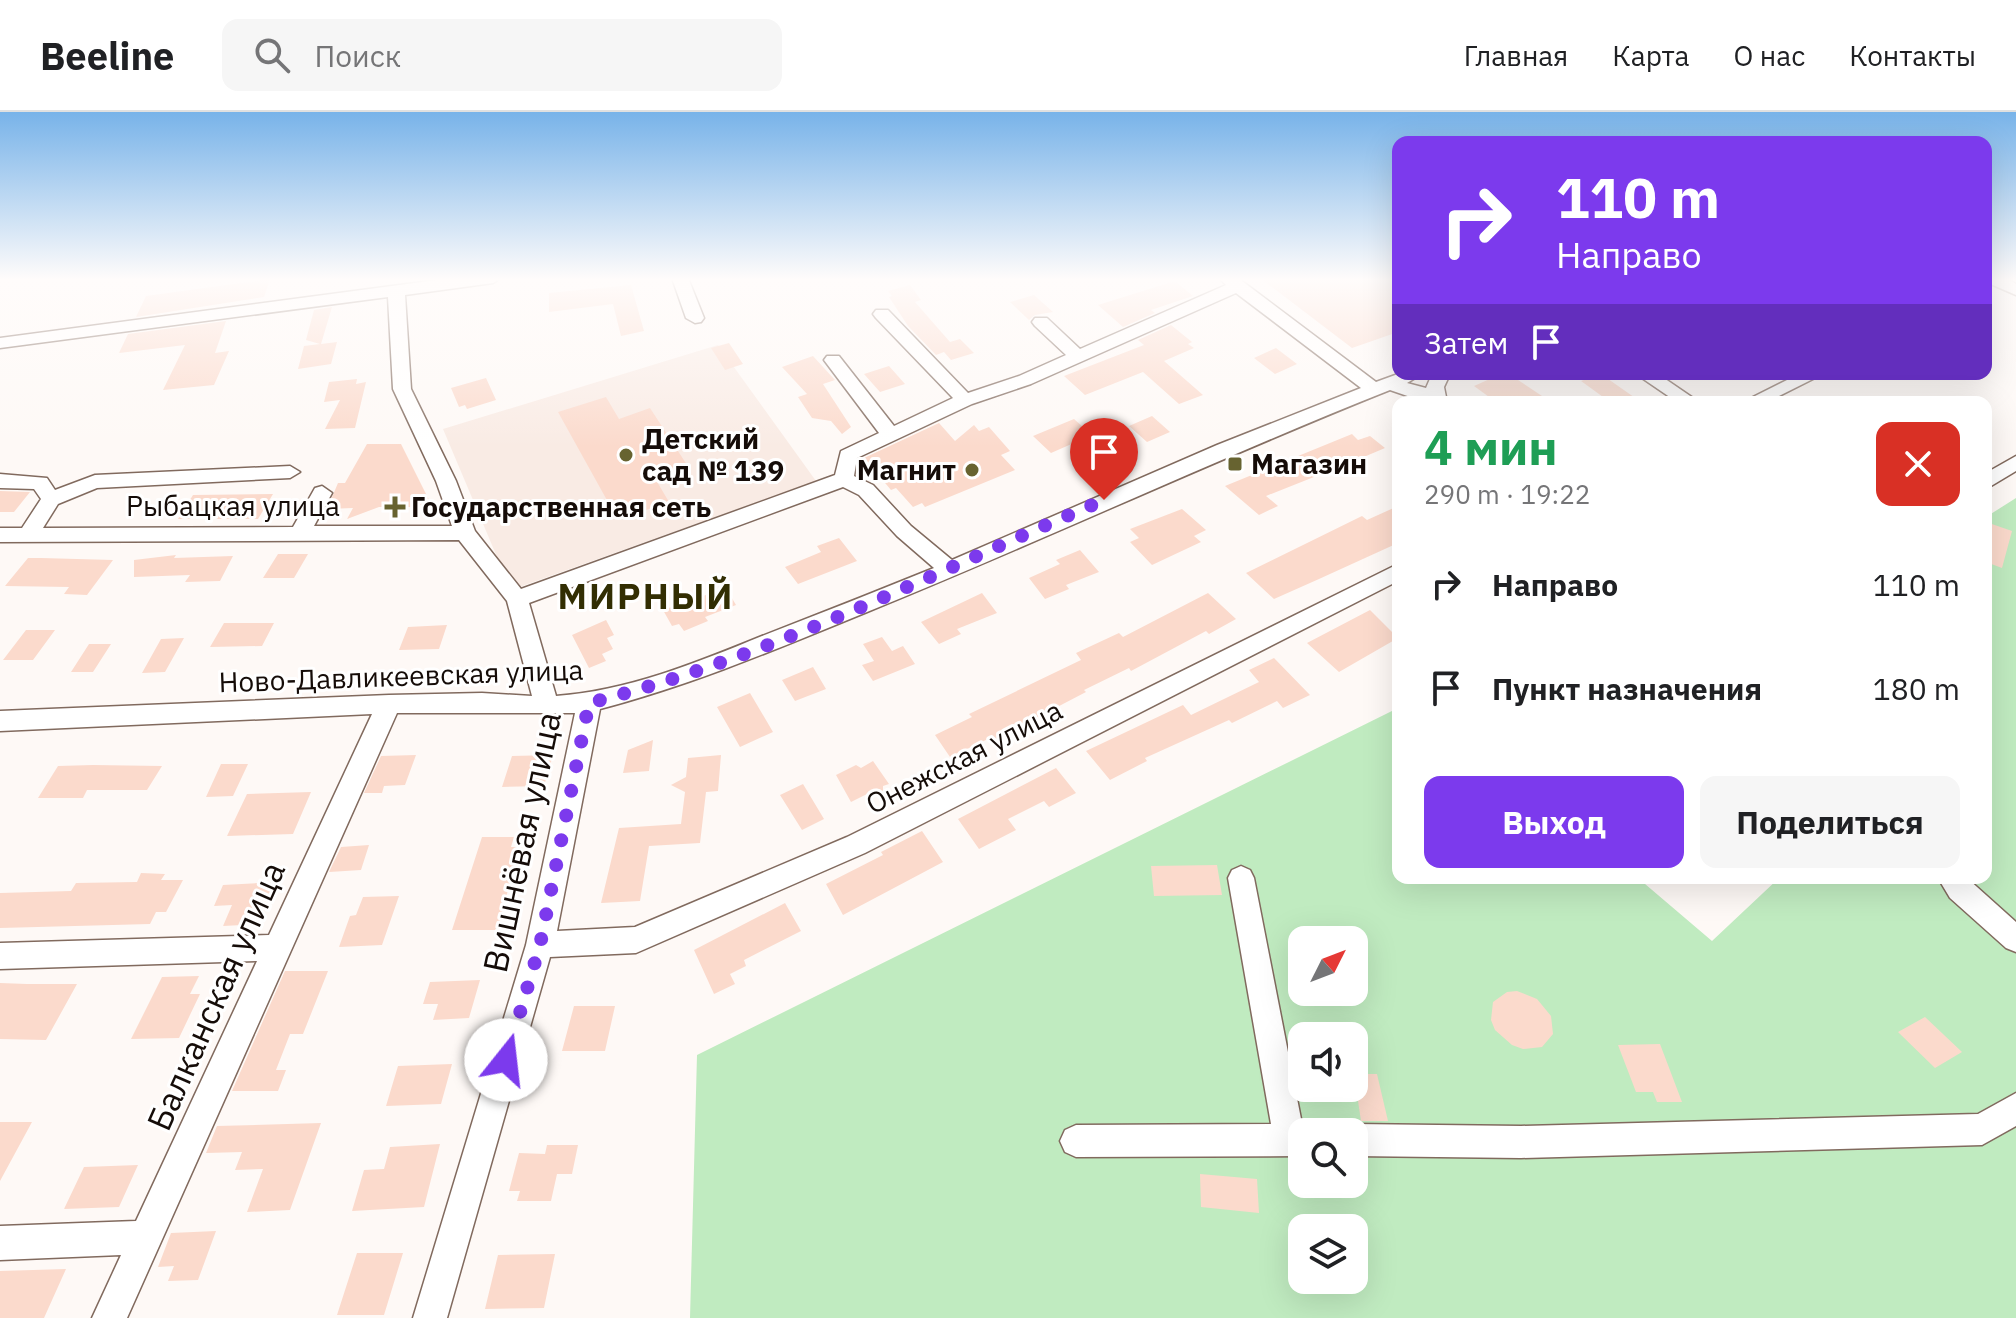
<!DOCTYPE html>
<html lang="ru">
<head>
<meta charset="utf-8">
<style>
  :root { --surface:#fff; --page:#f6f6f6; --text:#202124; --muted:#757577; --line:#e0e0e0; --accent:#7c3aed }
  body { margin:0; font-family:"IBM Plex Sans",sans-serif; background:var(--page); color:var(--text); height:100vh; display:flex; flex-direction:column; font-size:30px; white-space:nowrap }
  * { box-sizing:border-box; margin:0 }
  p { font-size:26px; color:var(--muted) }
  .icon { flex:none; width:44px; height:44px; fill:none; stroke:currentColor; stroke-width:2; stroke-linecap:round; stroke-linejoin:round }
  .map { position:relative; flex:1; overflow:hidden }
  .details { position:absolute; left:1392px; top:284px; width:600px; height:488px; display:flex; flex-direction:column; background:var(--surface); border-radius:16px; box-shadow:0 8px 32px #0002 }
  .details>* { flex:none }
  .hud { position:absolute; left:1392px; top:24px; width:600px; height:244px; border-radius:16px; box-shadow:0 8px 32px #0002; background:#7c3aed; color:#fff; overflow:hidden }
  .needle { width:52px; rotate:48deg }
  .controls { position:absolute; left:1288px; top:814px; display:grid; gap:16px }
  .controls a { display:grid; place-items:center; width:80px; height:80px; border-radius:16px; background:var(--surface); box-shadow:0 8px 32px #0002; font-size:40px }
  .pin { position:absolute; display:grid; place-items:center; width:68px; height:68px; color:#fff; margin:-82px -34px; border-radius:50% 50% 50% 0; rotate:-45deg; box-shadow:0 0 8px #0007 }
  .pin .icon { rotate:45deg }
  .me { position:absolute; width:88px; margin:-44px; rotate:16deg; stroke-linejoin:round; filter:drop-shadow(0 0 6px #0008) }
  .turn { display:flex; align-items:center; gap:28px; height:168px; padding:0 32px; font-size:36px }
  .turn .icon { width:104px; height:104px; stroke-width:2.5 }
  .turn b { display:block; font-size:56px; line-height:68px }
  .then { display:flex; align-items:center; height:76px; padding:0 32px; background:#0003; gap:16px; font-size:30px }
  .round { display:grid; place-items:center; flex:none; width:84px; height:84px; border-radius:16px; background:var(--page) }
  .overview { display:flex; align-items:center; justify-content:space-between; height:136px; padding:0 32px }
  h1 { font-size:48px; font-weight:700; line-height:60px; color:#1e9e55 }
  .primary-button { display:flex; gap:16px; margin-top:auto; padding:16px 32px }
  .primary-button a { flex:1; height:92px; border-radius:16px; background:var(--accent); color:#fff; font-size:32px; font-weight:700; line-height:92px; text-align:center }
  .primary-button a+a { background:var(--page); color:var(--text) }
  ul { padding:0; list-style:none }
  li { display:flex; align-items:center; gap:24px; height:104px; padding:0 32px }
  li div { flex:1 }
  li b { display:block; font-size:30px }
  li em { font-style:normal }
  header { display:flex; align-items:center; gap:48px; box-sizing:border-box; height:112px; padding:0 40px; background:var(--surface); border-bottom:2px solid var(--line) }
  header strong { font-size:38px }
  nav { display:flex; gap:44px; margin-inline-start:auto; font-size:28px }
  .search { width:560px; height:72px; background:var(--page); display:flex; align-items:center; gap:20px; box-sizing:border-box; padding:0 28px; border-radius:16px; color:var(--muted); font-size:30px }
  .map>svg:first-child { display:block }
</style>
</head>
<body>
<header>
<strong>Beeline</strong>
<div class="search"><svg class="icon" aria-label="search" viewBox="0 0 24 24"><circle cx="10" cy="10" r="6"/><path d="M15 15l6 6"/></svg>Поиск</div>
<nav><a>Главная</a><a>Карта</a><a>О нас</a><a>Контакты</a></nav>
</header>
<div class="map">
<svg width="2016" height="1206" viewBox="0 0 2016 1206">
  <rect width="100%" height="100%" fill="#fef9f6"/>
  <path fill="#f9ebe4" d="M 718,233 L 816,369 L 511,478 L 443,317 Z"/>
  <path fill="#c0ebc0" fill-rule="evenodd" d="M 2016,386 L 2016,1206 L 690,1206 L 697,943 L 1398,596 L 1398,766 L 1638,766 L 1712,829 L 1779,766 L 1986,766 L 1986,405 ZM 1302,828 L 1354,828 L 1354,880 L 1302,880 ZM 1302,924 L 1354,924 L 1354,976 L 1302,976 ZM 1302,1020 L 1354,1020 L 1354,1072 L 1302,1072 ZM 1302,1116 L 1354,1116 L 1354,1168 L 1302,1168 Z"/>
  <path fill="#fbdacc" d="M 1260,166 L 1398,166 L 1398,220 L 1352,236 Z
    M 270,167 L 264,185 L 136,205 L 146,184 Z
    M 1175,169 L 1193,184 L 1151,198 L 1155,201 L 1123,215 L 1098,193 Z
    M 631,173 L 644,219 L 621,224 L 613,192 L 549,200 L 549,181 Z
    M 910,173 L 921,188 L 915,190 L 950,230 L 960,227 L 974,241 L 951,248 L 944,240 L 936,243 L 908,214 L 889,185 L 892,184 L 888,179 Z
    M 1034,183 L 1053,200 L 1035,203 L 1029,208 L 1010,190 Z
    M 332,195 L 321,232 L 337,230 L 331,252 L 298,257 L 304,234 L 320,232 L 306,228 L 314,198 Z
    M 226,209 L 215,241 L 229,239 L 214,273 L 163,278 L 185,233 L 119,241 L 128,222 Z
    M 1171,213 L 1192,230 L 1188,232 L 1194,236 L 1164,249 L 1203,283 L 1179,292 L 1143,260 L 1085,283 L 1064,264 L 1144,233 L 1138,228 Z
    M 729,231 L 743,252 L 725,258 L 711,236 Z
    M 1276,236 L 1297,252 L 1275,262 L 1254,246 Z
    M 813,244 L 835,268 L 823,272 L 851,315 L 842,322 L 831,309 L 812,306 L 798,285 L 807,282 L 782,255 Z
    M 889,254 L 905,272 L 880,280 L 864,262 Z
    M 1501,262 L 1509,262 L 1551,290 L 1496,290 L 1474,274 Z
    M 1601,262 L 1641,290 L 1610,290 L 1581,269 Z
    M 486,266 L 496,288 L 467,297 L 465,293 L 459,295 L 451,276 Z
    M 357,267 L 356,272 L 366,270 L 355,316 L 325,317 L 340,288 L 324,290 L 329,270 Z
    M 606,285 L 619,307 L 650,296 L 689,356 L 656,368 L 669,390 L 618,408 L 558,300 Z
    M 1152,304 L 1170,320 L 1147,330 L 1129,314 Z
    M 1074,307 L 1092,323 L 1051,341 L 1033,324 Z
    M 939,311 L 955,329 L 974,313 L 979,319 L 989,315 L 1010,339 L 1001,343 L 1015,358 L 925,395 L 922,391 L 913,395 L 896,376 L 891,378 L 864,346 Z
    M 1352,322 L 1358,328 L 1370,324 L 1385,336 L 1352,350 L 1358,355 L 1336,365 L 1329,359 L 1266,384 L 1278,394 L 1259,403 L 1225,374 Z
    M 367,332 L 401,332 L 430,390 L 413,395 L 379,395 L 347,407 L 353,396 L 327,397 L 338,371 L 345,371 Z
    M 0,379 L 30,380 L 14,400 L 0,400 Z
    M 273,382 L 258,407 L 178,407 L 193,383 Z
    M 1398,394 L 1398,431 L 1319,467 L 1274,487 L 1246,461 L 1362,404 L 1367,408 Z
    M 1182,397 L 1206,418 L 1194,424 L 1201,430 L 1152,453 L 1130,430 L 1139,426 L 1130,417 Z
    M 1986,410 L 2012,419 L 2002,456 L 1986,450 Z
    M 839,426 L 857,449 L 798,472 L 785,455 L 821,440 L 817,434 Z
    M 1080,438 L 1099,460 L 1066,473 L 1069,477 L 1045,487 L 1029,466 L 1060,452 L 1056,448 Z
    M 278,442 L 308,442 L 294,466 L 263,466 Z
    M 176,443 L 174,446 L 233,444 L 220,469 L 185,470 L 190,463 L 134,465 L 134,448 Z
    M 28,446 L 41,446 L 113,448 L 87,483 L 64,482 L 69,475 L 5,474 Z
    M 726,476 L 736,493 L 705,505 L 708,509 L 684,519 L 679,512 L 672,514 L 663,498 Z
    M 982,481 L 997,501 L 957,517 L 961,522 L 939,532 L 921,510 Z
    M 1208,481 L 1236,507 L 1209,522 L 1206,519 L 1131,559 L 1129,556 L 1084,578 L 1086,580 L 990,630 L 988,627 L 950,645 L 935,623 L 972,605 L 969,602 L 1081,548 L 1076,541 L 1119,521 L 1123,525 Z
    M 1370,498 L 1398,526 L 1339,560 L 1307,531 Z
    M 606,508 L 614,523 L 607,526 L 613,537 L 602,542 L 606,549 L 589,556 L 572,523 Z
    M 224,511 L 274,511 L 262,534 L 210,535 Z
    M 447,513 L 439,537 L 399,538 L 408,515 Z
    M 26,518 L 55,518 L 33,548 L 3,548 Z
    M 882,525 L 892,539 L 903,534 L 915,552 L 873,569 L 862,553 L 874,549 L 863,532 Z
    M 184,526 L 165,560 L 142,561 L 161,527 Z
    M 89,532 L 111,532 L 93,560 L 71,560 Z
    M 1274,546 L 1310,583 L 1283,596 L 1277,589 L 1232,611 L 1229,608 L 1145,646 L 1147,649 L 1110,668 L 1086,639 L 1183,593 L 1191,603 L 1259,570 L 1249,558 Z
    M 813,555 L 826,577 L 795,589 L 782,568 Z
    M 750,581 L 773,620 L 740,635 L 717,595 Z
    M 653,628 L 649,659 L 623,661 L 628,638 Z
    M 416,643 L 405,673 L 384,674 L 382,681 L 364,681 L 381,644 Z
    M 553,643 L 544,674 L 502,675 L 512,644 Z
    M 721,643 L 718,679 L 706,680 L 700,731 L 649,734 L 640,789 L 601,791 L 619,716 L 681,712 L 685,680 L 671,673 L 686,665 L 688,646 Z
    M 873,649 L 889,672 L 883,674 L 883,685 L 873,679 L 851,690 L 836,663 L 856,653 L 861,656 Z
    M 221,652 L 248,652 L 233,684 L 206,685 Z
    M 58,654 L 93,653 L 162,654 L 147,678 L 87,678 L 83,686 L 38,686 Z
    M 1056,656 L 1076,681 L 1049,695 L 1044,689 L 1008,707 L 1016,718 L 979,737 L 958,707 Z
    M 803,672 L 824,707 L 802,718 L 780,683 Z
    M 311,680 L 293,722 L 227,724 L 247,682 Z
    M 922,719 L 943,750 L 843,803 L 826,772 L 883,743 L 881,740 Z
    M 482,725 L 514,725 L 511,735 L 520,735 L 497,818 L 452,818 Z
    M 369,733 L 361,758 L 329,760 L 341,735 Z
    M 1217,753 L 1222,783 L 1154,784 L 1151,754 Z
    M 141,761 L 165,762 L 161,768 L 183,768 L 166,800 L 156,800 L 150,812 L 0,816 L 0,781 L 71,779 L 76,771 L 137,770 Z
    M 276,770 L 259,812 L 223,814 L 232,793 L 214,794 L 223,773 Z
    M 399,784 L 382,833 L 339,835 L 350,804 L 356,803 L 363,785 Z
    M 785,791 L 801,819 L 744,848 L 746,854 L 730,862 L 735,872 L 714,882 L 694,838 Z
    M 285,859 L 328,859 L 303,922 L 290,922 L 276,958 L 286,958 L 278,979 L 232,979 Z
    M 199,864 L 190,882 L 200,882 L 179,926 L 131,927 L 162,865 Z
    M 480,868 L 469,906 L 433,908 L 438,892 L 423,892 L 430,870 Z
    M 0,871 L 27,872 L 77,872 L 46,928 L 0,927 Z
    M 1517,879 L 1537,887 L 1551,904 L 1553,922 L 1542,935 L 1523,937 L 1512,933 L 1495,918 L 1491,908 L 1493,890 L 1507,880 Z
    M 574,894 L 615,894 L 605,939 L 562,939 Z
    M 1925,905 L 1962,940 L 1935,956 L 1898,920 Z
    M 1660,932 L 1682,990 L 1657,990 L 1653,980 L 1636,980 L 1618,933 Z
    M 452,952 L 441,992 L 386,994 L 398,954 Z
    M 1354,962 L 1377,962 L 1388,1009 L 1361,1009 Z
    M 0,1010 L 32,1010 L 0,1069 Z
    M 321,1011 L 290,1098 L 247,1100 L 263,1057 L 235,1058 L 242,1040 L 206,1041 L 217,1014 Z
    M 440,1032 L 424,1095 L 352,1099 L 364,1058 L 384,1057 L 390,1035 Z
    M 547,1033 L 578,1033 L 572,1062 L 557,1062 L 551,1089 L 517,1089 L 520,1079 L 509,1079 L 519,1041 L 545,1042 Z
    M 138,1053 L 119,1095 L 64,1097 L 84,1055 Z
    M 1200,1062 L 1257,1067 L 1259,1101 L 1201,1095 Z
    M 216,1119 L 198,1168 L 168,1169 L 174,1154 L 158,1155 L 171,1121 Z
    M 357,1141 L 403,1141 L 384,1203 L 337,1203 Z
    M 555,1142 L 544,1196 L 485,1197 L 498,1143 Z
    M 66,1157 L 44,1206 L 0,1206 L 0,1159 Z"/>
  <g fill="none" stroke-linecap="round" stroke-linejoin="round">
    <defs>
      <path id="minor" d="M 452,166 L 501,166 L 493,171 L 405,183 L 411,277 L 456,369 L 475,419 L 521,477 L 835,363 L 841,339 L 879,321 L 824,248 L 827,244 L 839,244 L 894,314 L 953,286 L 876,206 L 873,202 L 876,198 L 888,198 L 968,281 L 1019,264 L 1066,243 L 1035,214 L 1032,210 L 1035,206 L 1047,206 L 1080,237 L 1226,173 L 1219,166 L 1238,166 L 1376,270 L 1398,262 L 1422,262 L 1407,271 L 1426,276 L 1432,262 L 1450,262 L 1444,275 L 1447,290 L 1425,290 L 1390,278 C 1214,348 1042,429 867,500 C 779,536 692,573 600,597 L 557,819 L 635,815 L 847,725 L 1398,452 L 1398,469 L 865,741 L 636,841 L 550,845 L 447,1206 L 413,1206 L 526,833 L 575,601 L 397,601 L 127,1206 L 92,1206 L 121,1143 L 0,1148 L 0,1114 L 136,1109 L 257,849 L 0,857 L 0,831 L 269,823 L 372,602 L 0,619 L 0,599 L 389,583 L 482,581 L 532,584 L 507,489 L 459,428 L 0,430 L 0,416 L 22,416 L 41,387 L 34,377 L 0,376 L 0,362 L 47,366 L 55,378 L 95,363 L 290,354 L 300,360 L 290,366 L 97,376 L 58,392 L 43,416 L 293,415 L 315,376 L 322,374 L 332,381 L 314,414 L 452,414 L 436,369 L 393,277 L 388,185 L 0,236 L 0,226 ZM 1236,181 L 1361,276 L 1217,333 L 952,448 L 911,414 L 873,373 L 854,364 L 857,346 L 972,292 L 1031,272 ZM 843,375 L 859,383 L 897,424 L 934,456 C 877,479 819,502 762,524 C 696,551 627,579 556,584 L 529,491 Z
        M 672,166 L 688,166 L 704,206 L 701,210 L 695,211 L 686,206 Z
        M 1986,166 L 2006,166 L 2016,172 L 2016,183 L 1986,170 Z
        M 1636,262 L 1658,262 L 1699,290 L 1677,290 Z
        M 1799,262 L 1823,262 L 1767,290 L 1743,290 Z
        M 2016,344 L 2016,359 L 1986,377 L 1986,361 Z
        M 1241,754 L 1250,758 L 1254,766 L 1302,1012 L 1314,1020 L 1302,1020 L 1302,1044 L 1076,1045 L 1065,1040 L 1060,1029 L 1065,1018 L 1076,1013 L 1271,1012 L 1228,766 L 1232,758 Z
        M 1938,766 L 1967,766 L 2016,810 L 2016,840 L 2006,836 L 1950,786 Z
        M 2016,981 L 2016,1014 L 1982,1033 L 1521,1046 L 1354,1044 L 1354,1020 L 1342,1020 L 1354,1012 L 1521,1014 L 1978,1002 Z"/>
    </defs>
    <use href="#minor" stroke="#816a5e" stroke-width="3"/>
    <use href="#minor" fill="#fff" fill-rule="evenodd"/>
  </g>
  <linearGradient id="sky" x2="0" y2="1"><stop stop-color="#78b3e9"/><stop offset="0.5" stop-color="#fffcfb"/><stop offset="1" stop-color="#fffcfb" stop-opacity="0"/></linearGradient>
  <rect width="2016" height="335" fill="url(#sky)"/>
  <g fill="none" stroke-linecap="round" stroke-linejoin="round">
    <path stroke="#7c3aed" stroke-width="14" stroke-dasharray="0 25.2" d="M 506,948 L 540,833 L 589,591 C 768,546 935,460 1104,388"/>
  </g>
  <g fill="#676330" stroke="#fff" stroke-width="3">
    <circle cx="626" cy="343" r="8"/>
    <rect x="1227" y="344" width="16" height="16" rx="4"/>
    <circle cx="972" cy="358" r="8"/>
    <path d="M391 383h8v8h8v8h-8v8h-8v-8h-8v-8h8z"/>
  </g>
  <g text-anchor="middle" stroke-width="6" stroke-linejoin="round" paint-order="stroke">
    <g font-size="28" font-weight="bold" fill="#150c08" stroke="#fff" text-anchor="start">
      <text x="642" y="337">Детский<tspan x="642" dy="32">сад № 139</tspan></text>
      <text x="1251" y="362">Магазин</text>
      <text x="956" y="368" text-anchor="end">Магнит</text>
      <text x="411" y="405">Государственная сеть</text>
    </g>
    <g font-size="28" fill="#150c08" stroke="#fff">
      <text x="233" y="404">Рыбацкая улица</text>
      <text transform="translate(401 564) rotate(-2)" y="10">Ново-Давликеевская улица</text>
      <text transform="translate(964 645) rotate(-27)" y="10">Онежская улица</text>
    </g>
    <g font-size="34" fill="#150c08" stroke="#fff">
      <text transform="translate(522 730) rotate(-78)" y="12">Вишнёвая улица</text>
      <text transform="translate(216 884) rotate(-66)" y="12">Балканская улица</text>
    </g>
    <g font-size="36" font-weight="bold" letter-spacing="2" fill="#322e03" stroke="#fff">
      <text x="646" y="497">МИРНЫЙ</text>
    </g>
  </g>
</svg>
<div class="controls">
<a><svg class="needle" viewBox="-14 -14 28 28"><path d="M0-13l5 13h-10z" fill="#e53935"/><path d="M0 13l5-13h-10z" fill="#757577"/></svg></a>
<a><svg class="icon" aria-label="sound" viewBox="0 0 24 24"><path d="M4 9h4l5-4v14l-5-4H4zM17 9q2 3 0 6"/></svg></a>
<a><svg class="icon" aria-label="search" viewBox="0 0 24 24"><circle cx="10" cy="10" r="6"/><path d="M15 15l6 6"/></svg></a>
<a><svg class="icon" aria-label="layers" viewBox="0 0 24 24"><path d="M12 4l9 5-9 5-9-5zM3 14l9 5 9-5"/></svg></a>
</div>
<div class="pin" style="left:1104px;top:388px;background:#d93025"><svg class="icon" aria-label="arrive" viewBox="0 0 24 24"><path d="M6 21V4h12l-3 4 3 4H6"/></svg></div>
<svg class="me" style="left:506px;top:948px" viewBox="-20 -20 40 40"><circle r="19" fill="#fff"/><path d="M0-13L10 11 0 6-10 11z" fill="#7c3aed"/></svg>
<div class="hud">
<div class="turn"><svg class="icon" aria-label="right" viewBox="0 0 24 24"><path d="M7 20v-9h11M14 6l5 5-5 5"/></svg><div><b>110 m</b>Направо</div></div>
<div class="then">Затем<svg class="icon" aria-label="arrive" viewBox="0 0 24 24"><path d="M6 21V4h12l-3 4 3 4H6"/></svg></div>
</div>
<section class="details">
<div class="overview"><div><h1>4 мин</h1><p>290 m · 19:22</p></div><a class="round" style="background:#d93025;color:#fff"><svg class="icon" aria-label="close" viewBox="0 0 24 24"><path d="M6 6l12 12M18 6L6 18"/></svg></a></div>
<ul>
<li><svg class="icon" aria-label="right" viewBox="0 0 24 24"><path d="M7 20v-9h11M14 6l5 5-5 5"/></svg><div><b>Направо</b></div><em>110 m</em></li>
<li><svg class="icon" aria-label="arrive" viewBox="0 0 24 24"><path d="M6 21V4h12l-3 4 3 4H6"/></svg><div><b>Пункт назначения</b></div><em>180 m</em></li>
</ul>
<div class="primary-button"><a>Выход</a><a>Поделиться</a></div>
</section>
</div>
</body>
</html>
